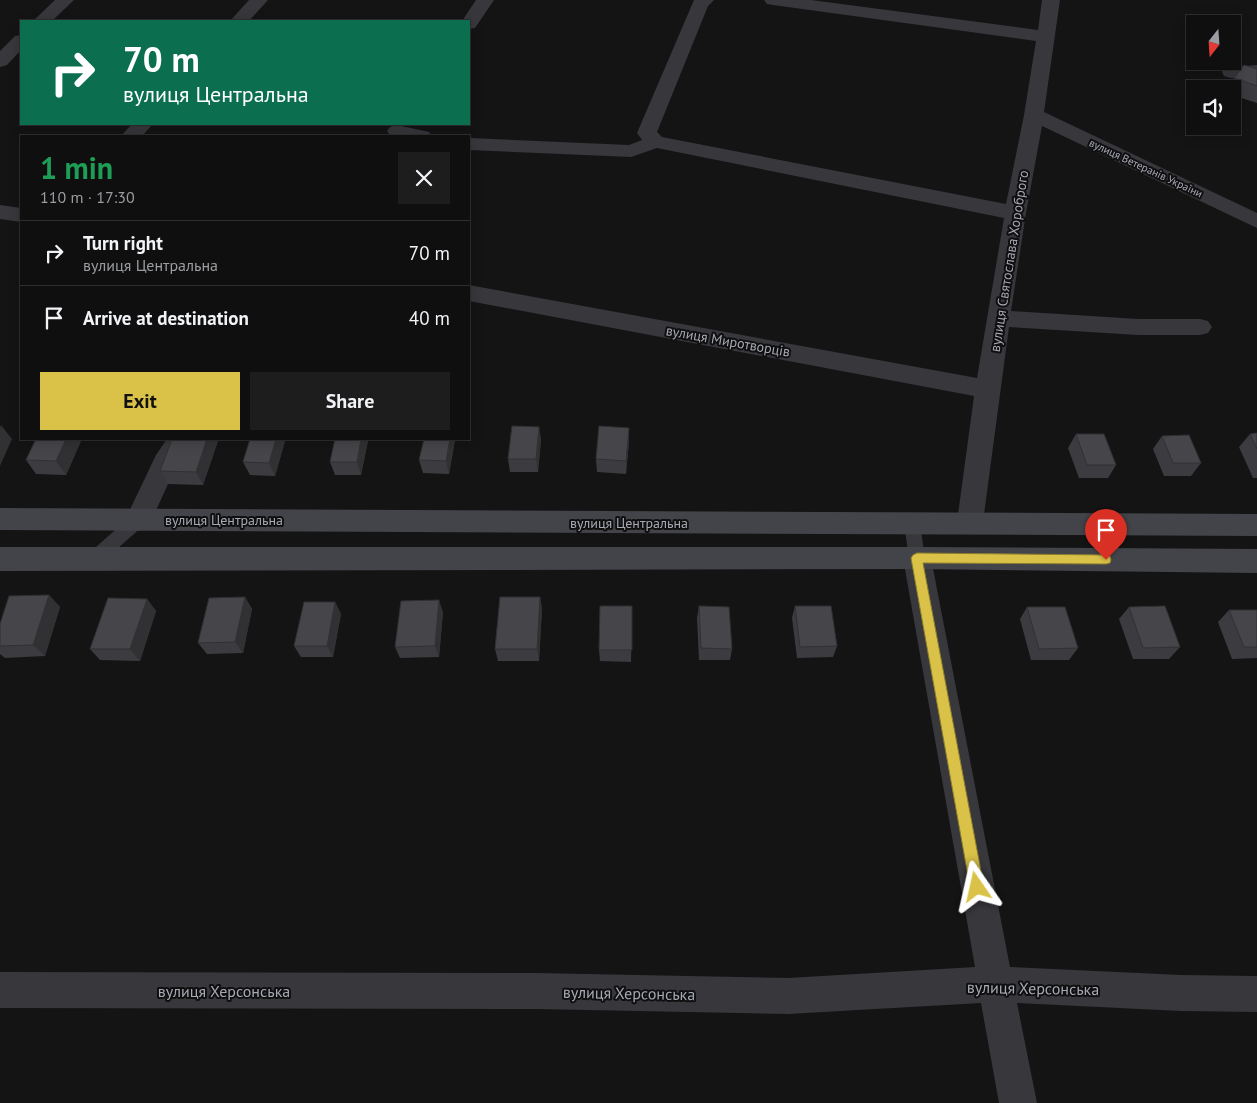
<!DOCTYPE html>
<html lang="en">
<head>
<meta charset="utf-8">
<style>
  :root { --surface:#0f0f10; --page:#1d1d1e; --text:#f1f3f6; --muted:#9b9c9f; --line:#2f2f30; --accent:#d9c247 }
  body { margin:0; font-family:"PT Sans",sans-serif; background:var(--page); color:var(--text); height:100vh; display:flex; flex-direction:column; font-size:19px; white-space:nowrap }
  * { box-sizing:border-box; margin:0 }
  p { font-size:16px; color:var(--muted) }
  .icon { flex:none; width:28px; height:28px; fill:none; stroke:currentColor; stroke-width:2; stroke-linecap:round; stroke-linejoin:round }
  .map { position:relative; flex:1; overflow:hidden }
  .sheet { position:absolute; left:20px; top:135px; width:450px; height:305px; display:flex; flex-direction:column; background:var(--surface); border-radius:0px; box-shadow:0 2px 12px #0003,0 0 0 1px var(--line) }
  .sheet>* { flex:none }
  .banner { position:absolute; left:20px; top:20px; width:450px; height:105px; border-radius:0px; box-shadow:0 2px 12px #0003,0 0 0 1px var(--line); background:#0b6e4f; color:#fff; overflow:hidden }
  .needle { width:32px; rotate:197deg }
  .buttons { position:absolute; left:1186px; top:15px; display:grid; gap:10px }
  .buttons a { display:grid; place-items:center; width:55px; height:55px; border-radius:0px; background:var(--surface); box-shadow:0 2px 12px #0003,0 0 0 1px var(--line); font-size:25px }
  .pin { position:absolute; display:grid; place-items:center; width:42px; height:42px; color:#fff; margin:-51px -21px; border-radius:50% 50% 50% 0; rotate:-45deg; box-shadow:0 0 5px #0007 }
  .pin .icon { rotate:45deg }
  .me { position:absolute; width:55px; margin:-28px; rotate:349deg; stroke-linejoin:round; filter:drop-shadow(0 0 4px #0008) }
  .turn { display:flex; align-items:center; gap:18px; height:105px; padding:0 20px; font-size:22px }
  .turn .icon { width:65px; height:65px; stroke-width:2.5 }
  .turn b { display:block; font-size:35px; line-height:42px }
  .round { display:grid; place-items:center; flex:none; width:52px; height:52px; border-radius:0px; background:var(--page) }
  .head { display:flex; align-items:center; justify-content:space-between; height:85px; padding:0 20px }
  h1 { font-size:30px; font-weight:700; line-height:38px; color:#1e9e55 }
  .button { display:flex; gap:10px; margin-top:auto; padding:10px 20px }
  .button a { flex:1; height:58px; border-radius:0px; background:var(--accent); color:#111; font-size:20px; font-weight:700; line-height:58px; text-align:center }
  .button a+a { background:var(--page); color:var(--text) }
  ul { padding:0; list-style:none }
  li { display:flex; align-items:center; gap:15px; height:65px; padding:0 20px; border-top:1px solid var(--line) }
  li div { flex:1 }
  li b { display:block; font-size:19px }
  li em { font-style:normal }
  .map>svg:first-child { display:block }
</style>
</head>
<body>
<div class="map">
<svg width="1257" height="1103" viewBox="0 0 1257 1103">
  <rect width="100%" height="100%" fill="#141415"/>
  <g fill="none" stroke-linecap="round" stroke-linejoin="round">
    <path fill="#37373c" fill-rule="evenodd" d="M 138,514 L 144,515 L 146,520 L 144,525 L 99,565 L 93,567 L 87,565 L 85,560 L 87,555 L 132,515 Z
      M 912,518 L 918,519 L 920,524 L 925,558 L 923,563 L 917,565 L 911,563 L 909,558 L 904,524 L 906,519 Z"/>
    <path fill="#37373c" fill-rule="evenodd" d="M 55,0 L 74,0 L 52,21 L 33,21 Z
      M 249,0 L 268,0 L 249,21 L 230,21 Z
      M 476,0 L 494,0 L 475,28 L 469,29 L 469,21 L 462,21 Z
      M 694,0 L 714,0 L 708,6 L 657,132 L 662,137 L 1006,204 L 1024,115 L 1036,41 L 773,5 L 767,4 L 764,0 L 811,0 L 1038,30 L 1042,0 L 1060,0 L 1044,112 L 1257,213 L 1257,228 L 1042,126 L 1026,213 L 1011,311 L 1138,319 L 1200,319 L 1208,321 L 1212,327 L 1208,333 L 1200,335 L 1138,335 L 1009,327 L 983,522 L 980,530 L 970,533 L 960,530 L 957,522 L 974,396 L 469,301 L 469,285 L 977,378 L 1004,218 L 657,148 L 631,157 L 469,150 L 469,138 L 629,145 L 642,140 L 637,133 Z
      M 21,35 L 21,50 L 7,65 L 0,67 L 0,51 L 15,36 Z
      M 1257,65 L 1257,77 L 1231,78 L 1224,76 L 1222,72 L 1224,68 Z
      M 132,124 L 153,124 L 142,136 L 121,136 Z
      M 397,125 L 429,132 L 432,136 L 390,135 L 387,131 L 390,127 Z
      M 0,205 L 21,208 L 21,222 L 0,219 Z
      M 167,439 L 194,439 L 179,460 L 148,528 L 138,531 L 128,528 L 125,520 L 156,455 Z
      M 917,547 L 927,550 L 931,558 L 1010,967 L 1181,975 L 1257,976 L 1257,1012 L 1181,1011 L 1017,1003 L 1037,1103 L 999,1103 L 981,1003 L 788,1014 L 536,1009 L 0,1008 L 0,972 L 536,973 L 788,978 L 975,967 L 903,558 L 907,550 Z"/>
    <path fill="#434449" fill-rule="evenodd" d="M 0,508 L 1257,514 L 1257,536 L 0,530 Z
      M 0,547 L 917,547 L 1257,549 L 1257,573 L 917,569 L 0,571 Z"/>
  </g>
  <path fill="#3c3c40" d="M 1257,69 L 1257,103 L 1232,95 L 1232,89 L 1228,89 L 1234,78 Z
    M 539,427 L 541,440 L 538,472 L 510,472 L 508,459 Z
    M 1257,433 L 1257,478 L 1253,478 L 1239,447 L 1250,434 Z
    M 1076,434 L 1116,465 L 1108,478 L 1079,478 L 1068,448 Z
    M 1162,436 L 1201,463 L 1191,476 L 1164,476 L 1153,449 Z
    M 36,439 L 79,439 L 81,441 L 66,475 L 36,474 L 26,460 Z
    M 335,439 L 367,439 L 368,441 L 361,475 L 335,475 L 330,462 Z
    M 455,440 L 449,474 L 423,473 L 419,460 Z
    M 218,441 L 203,485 L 168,484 L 160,471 Z
    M 285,441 L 275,476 L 250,475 L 243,462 Z
    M 629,441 L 626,474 L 597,472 L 596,459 Z
    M 49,595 L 60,607 L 45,656 L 5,658 L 0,654 L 0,624 Z
    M 245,597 L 252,609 L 243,653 L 207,654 L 198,643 Z
    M 540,597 L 542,609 L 539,661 L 498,661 L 495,649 Z
    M 147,599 L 156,611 L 140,661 L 100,660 L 90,649 Z
    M 335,602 L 341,614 L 333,657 L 301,657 L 294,646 Z
    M 632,606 L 631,662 L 600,661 L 599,650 Z
    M 699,606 L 732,649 L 730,660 L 699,660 L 697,618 Z
    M 795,606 L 837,646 L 833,657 L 797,658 L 792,618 Z
    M 1027,607 L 1078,648 L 1069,660 L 1031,660 L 1020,619 Z
    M 1129,607 L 1180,647 L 1169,659 L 1133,659 L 1119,619 Z
    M 1229,610 L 1257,610 L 1257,658 L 1232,659 L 1218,622 Z
    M 443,612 L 439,657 L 400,658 L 395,647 Z"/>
  <path fill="#313134" d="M 1,425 L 12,439 L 0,466 L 0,428 Z
    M 539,427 L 541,440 L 538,472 L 536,459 Z
    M 629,428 L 629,441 L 626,474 L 626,461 Z
    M 66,439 L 79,439 L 81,441 L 66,475 L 56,461 Z
    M 207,439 L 217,439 L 218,441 L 203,485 L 196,472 Z
    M 276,439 L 284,439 L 285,441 L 275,476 L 269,463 Z
    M 361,439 L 367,439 L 368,441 L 361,475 L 357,462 Z
    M 450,439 L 455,439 L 455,440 L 449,474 L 446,461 Z
    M 49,595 L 60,607 L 45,656 L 33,645 Z
    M 245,597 L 252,609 L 243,653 L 235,642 Z
    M 540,597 L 542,609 L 539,661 L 537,649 Z
    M 147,599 L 156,611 L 140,661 L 130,649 Z
    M 439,600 L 443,612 L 439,657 L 435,646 Z
    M 335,602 L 341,614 L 333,657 L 327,646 Z"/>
  <path fill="#46464a" stroke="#313134" d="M 1244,65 L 1257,69 L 1257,86 L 1234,78 Z
    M 512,426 L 539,427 L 536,459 L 508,459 Z
    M 599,426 L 629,428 L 626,461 L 596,459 Z
    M 1257,433 L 1257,449 L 1250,434 Z
    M 1076,434 L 1104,434 L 1116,465 L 1087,465 Z
    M 1189,435 L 1201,463 L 1173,463 L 1162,436 Z
    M 36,439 L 66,439 L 56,461 L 26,460 Z
    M 172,439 L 207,439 L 196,472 L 160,471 Z
    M 250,439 L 276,439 L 269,463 L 243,462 Z
    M 335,439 L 361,439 L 357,462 L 330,462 Z
    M 424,439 L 450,439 L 446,461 L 419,460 Z
    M 49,595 L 33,645 L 0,646 L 0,624 L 9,596 Z
    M 245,597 L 235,642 L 198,643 L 209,598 Z
    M 500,597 L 540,597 L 537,649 L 495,649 Z
    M 108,598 L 147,599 L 130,649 L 90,649 Z
    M 439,600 L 435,646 L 395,647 L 401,601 Z
    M 304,602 L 335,602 L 327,646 L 294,646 Z
    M 600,606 L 632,606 L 632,650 L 599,650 Z
    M 699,606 L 729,607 L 732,649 L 701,648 Z
    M 795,606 L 831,606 L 837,646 L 800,647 Z
    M 1165,606 L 1180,647 L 1143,648 L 1129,607 Z
    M 1027,607 L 1065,607 L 1078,648 L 1039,649 Z
    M 1229,610 L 1257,610 L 1257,647 L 1244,647 Z"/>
  <path fill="#d9c247" stroke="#8d7e2e" d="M 917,553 L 1106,555 L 1110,556 L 1111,560 L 1110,563 L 1106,564 L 923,563 L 984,887 L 982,892 L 977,894 L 972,892 L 970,887 L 911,558 L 913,555 Z"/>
  <g text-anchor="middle" stroke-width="4" stroke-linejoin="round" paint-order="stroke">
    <g font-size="11" fill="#a7a9b4" stroke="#0f0f10">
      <text transform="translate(1146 168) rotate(25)" y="4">вулиця Ветеранів України</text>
    </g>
    <g font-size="14" fill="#a7a9b4" stroke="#0f0f10">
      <text transform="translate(1009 261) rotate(-81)" y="5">вулиця Святослава Хороброго</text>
      <text transform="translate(728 341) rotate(10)" y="5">вулиця Миротворців</text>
      <text x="224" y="525">вулиця Центральна</text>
      <text x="629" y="528">вулиця Центральна</text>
    </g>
    <g font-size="16" fill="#a7a9b4" stroke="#0f0f10">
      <text transform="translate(1033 988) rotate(1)" y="6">вулиця Херсонська</text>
      <text x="224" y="997">вулиця Херсонська</text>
      <text transform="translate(629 993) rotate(1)" y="6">вулиця Херсонська</text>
    </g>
  </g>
</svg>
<div class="buttons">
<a><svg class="needle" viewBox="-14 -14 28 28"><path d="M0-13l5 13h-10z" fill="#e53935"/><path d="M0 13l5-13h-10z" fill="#9b9c9f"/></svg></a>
<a><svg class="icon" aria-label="sound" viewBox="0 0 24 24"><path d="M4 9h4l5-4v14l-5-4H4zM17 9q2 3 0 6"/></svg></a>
</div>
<div class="pin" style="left:1106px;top:560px;background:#d93025"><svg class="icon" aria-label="arrive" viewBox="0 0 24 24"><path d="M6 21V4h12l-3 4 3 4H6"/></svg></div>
<svg class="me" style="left:977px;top:887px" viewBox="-20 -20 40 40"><path d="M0-17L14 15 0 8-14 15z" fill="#d9c247" stroke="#fff" stroke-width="4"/></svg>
<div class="banner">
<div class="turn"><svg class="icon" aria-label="right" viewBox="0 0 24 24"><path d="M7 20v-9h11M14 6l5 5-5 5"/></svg><div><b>70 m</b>вулиця Центральна</div></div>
</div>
<section class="sheet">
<div class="head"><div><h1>1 min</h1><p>110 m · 17:30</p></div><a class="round"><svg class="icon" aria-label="close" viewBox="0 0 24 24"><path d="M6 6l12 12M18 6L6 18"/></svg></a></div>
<ul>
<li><svg class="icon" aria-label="right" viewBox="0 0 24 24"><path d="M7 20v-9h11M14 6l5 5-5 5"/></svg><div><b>Turn right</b><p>вулиця Центральна</p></div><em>70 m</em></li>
<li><svg class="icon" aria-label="arrive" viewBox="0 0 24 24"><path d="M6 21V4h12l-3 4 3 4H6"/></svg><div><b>Arrive at destination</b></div><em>40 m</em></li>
</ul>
<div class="button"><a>Exit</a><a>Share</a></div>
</section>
</div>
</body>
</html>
